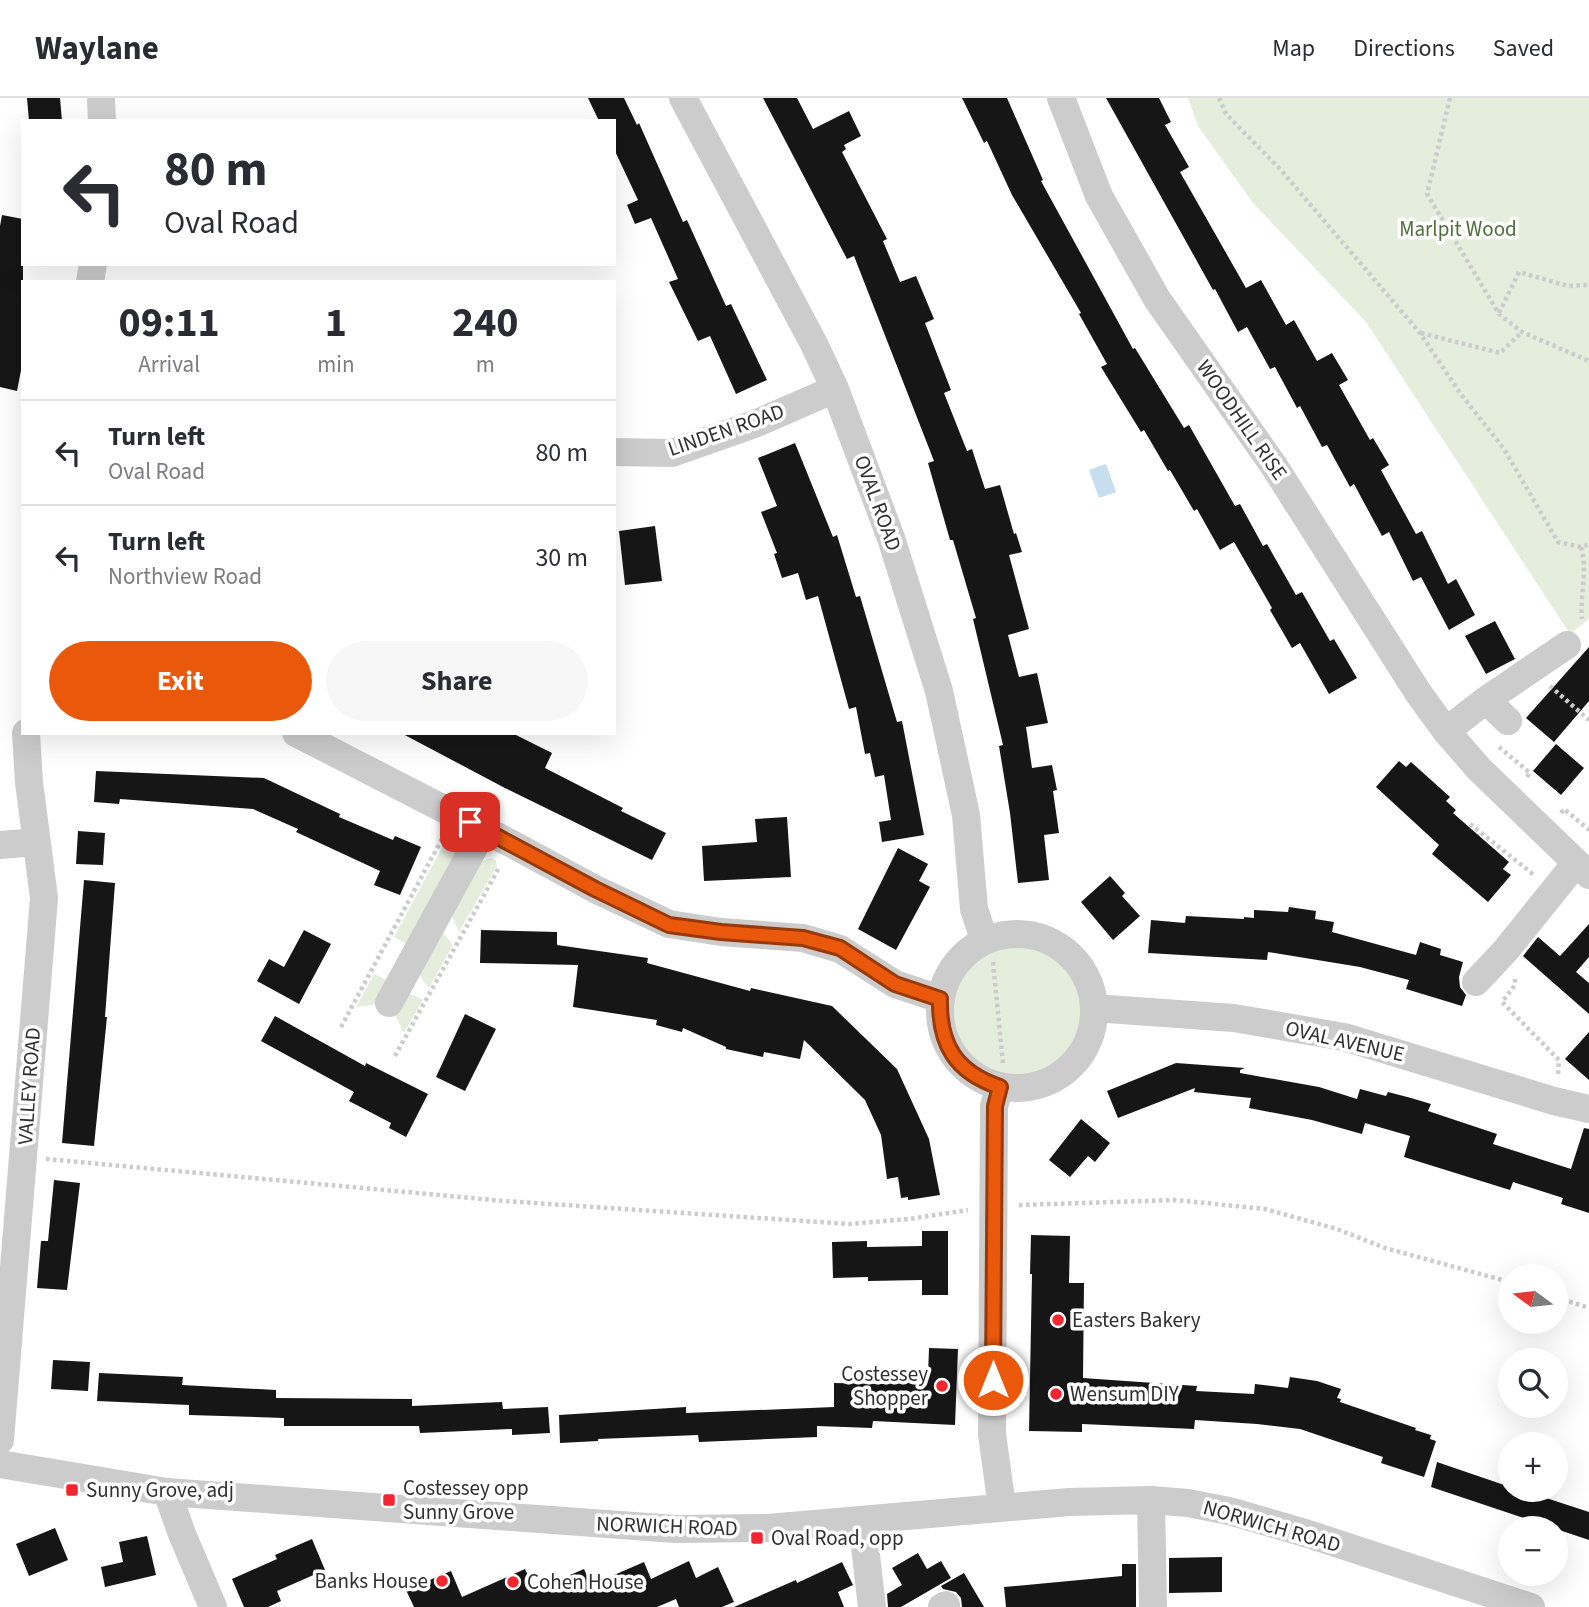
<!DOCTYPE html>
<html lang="en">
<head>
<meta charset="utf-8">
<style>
  :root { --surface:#fff; --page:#f7f7f7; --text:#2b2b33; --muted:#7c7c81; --line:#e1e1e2; --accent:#ea580c }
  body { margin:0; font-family:"Source Sans 3",sans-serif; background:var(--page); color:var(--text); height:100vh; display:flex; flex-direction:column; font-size:26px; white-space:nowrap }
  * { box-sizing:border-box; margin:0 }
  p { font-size:23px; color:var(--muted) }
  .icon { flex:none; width:38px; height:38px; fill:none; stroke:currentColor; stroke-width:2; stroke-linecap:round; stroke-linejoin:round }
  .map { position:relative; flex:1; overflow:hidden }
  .drawer { position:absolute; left:21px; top:182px; width:595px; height:455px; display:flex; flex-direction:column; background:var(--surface); border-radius:0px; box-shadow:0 7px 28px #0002 }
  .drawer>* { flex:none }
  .top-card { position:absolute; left:21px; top:21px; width:595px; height:147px; border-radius:0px; box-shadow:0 7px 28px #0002; background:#fff; color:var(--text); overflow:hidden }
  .needle { width:46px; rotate:285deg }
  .tools { position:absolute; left:1498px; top:1166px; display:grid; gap:14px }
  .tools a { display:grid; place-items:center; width:70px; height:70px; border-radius:50%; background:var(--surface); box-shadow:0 7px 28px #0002; font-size:35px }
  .pin { position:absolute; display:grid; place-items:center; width:60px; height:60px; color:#fff; margin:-30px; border-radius:14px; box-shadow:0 4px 10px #0006 }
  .me { position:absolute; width:77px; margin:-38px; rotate:0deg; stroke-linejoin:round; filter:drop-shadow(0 0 5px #0008) }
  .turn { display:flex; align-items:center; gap:24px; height:147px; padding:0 28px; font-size:32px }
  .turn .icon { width:91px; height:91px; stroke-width:2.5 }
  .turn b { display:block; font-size:49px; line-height:60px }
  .eta { display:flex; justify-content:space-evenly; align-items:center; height:119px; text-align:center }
  .eta b { font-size:42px; font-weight:700; line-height:49px }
  .button { display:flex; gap:14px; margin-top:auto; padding:14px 28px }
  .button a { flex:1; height:80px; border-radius:42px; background:var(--accent); color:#fff; font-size:28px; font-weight:700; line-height:80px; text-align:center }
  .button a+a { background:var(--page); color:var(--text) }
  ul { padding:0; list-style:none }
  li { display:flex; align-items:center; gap:21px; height:105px; padding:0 28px; border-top:2px solid var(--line) }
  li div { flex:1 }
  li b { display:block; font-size:26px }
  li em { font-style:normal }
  header { display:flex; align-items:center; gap:42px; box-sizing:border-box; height:98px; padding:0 35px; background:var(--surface); border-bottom:2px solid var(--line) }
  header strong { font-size:33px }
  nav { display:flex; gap:38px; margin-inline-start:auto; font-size:24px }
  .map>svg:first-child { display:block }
</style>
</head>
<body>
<header>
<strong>Waylane</strong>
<nav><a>Map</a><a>Directions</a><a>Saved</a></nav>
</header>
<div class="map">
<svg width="1589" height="1509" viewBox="0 0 1589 1509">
  <rect width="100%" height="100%" fill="#fff"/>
  <path fill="#e5eddc" d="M 1188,0 L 1589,0 L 1589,521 L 1570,536 L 1366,224 L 1253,105 L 1198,28 Z
    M 459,741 L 461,751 L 410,848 L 394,839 L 446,742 Z
    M 492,760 L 496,763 L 497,768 L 459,834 L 450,814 C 460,796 469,763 492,760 Z
    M 440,831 L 453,847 L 429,890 L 417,874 Z
    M951 913a66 66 0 1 1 132 0a66 66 0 1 1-132 0Z
    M 374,876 L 391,884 L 379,906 L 356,909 Z
    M 405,893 L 423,902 L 404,935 L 394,915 Z"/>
  <path fill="#c7deee" d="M 1106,366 L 1116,394 L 1099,400 L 1089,372 Z"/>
  <path fill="#161616" d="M 27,0 L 60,0 L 62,23 L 29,23 Z
    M 588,0 L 624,0 L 637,27 L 639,25 L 683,124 L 687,122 L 726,208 L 731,206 L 767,282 L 736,296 L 710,238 L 698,243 L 669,184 L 678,181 L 651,120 L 635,126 L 627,107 L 638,102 L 614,51 L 614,23 L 599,23 Z
    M 763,0 L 797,0 L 813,31 L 849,13 L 861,38 L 844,47 L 846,51 L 842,54 L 887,141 L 883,143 L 900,184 L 916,178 L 934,221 L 925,225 L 951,292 L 944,295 L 967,353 L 972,351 L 985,391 L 1000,387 L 1014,436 L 1016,435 L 1022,454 L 1009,457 L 1029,531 L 1008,537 L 1019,579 L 1037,575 L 1048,625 L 1026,629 L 1032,670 L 1052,667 L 1057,692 L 1053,693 L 1059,735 L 1044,737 L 1049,782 L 1018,785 L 1010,715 L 999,648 L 1003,647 L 973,521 L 976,520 L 953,442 L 950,442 L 928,365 L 934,363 L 854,158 L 847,161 Z
    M 962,0 L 1007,0 L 1043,82 L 1041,83 L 1133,251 L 1135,250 L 1184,330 L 1189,327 L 1235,408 L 1240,406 L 1263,448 L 1267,446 L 1296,497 L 1302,494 L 1330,543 L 1334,541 L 1357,580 L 1329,596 L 1300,545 L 1292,550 L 1270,512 L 1272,510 L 1234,444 L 1220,452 L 1197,411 L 1194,413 L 1170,372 L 1168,373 L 1144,332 L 1141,334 L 1101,269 L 1107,266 L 1079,216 L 1081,215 L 1012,97 L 987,43 L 984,45 Z
    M 1106,0 L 1159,0 L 1171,24 L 1165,27 L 1189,69 L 1180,74 L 1246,190 L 1261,182 L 1286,227 L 1294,222 L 1317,263 L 1332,255 L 1348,282 L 1339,287 L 1370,342 L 1373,340 L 1389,367 L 1381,372 L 1416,436 L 1422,433 L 1448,486 L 1456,481 L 1475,517 L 1449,532 L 1421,479 L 1413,483 L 1389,434 L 1382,438 L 1354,386 L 1350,389 L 1327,347 L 1322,349 L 1300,308 L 1297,310 L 1275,269 L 1270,271 L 1247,229 L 1238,234 L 1215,191 L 1213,192 Z
    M 2,117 L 23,121 L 23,262 L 17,293 L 0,289 L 0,128 Z
    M 795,345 L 833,439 L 837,437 L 856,499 L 860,498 L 897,624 L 902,623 L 924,737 L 882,744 L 879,724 L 891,722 L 884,677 L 875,679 L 870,655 L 865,656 L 856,609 L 849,611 L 818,498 L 806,502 L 798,475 L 782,480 L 774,456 L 777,455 L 761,414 L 777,408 L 758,360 Z
    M 655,428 L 662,483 L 625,487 L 619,433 Z
    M 1495,523 L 1515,561 L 1486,576 L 1465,538 Z
    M 1589,549 L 1589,603 L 1554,644 L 1526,620 Z
    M 401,635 L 512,635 L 552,655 L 545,670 L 623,710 L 621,713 L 666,735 L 652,762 L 503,689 Z
    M 1556,646 L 1584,670 L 1561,697 L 1533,673 Z
    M 1399,663 L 1406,669 L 1411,664 L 1450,699 L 1446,703 L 1456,712 L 1453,715 L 1509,764 L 1503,771 L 1511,777 L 1488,804 L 1432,756 L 1439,747 L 1376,689 Z
    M 96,673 L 264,680 L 340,716 L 339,719 L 393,742 L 395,738 L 421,749 L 400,797 L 374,787 L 380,773 L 296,734 L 298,731 L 253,711 L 120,701 L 119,706 L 94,704 Z
    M 787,719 L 791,779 L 704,783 L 702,748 L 757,744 L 755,721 Z
    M 78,733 L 105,735 L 103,767 L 76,766 Z
    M 898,750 L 928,766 L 919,783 L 930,789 L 896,852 L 858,831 Z
    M 1110,778 L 1125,795 L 1122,798 L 1140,818 L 1113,842 L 1081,804 Z
    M 84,782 L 115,785 L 105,919 L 107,919 L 94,1048 L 62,1045 Z
    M 1289,809 L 1316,813 L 1315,821 L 1334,824 L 1332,834 L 1416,857 L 1420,844 L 1441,851 L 1440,857 L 1463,864 L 1459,879 L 1460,889 L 1466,897 L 1462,908 L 1406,891 L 1409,882 L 1360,869 L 1268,854 L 1267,862 L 1148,855 L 1151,822 L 1185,825 L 1186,818 L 1244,821 L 1244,819 L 1254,820 L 1254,812 L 1288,814 Z
    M 1589,826 L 1589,859 L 1576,874 L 1589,885 L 1589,916 L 1523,858 L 1538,839 L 1560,858 Z
    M 304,832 L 331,846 L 299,906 L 257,883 L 269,861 L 284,869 Z
    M 481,832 L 557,834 L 557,847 L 648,860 L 647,865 L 750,893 L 751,890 L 832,908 L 897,971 L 929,1041 L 940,1097 L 908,1102 L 908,1099 L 901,1100 L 898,1079 L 887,1081 L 881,1037 L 865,1002 L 804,942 L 800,961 L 764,954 L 763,959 L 726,951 L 726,949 L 683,930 L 682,934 L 656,927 L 657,922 L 573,909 L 578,867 L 480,865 Z
    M 465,916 L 496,931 L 465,993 L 436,979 Z
    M 275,918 L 365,968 L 366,965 L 428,996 L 406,1039 L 389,1030 L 391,1025 L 349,1003 L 354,994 L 261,943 Z
    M 1589,934 L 1589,982 L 1565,961 Z
    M 1176,965 L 1245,970 L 1240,972 L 1240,975 L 1319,989 L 1357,1001 L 1360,991 L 1386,998 L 1388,994 L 1411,1000 L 1431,1006 L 1428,1013 L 1497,1036 L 1493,1046 L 1571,1071 L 1584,1030 L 1589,1031 L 1589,1115 L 1561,1106 L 1563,1100 L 1513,1084 L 1510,1092 L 1404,1059 L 1410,1038 L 1365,1025 L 1362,1036 L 1312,1022 L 1249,1010 L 1251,1000 L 1194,994 L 1195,990 L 1118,1020 L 1107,993 Z
    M 1081,1021 L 1110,1045 L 1095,1064 L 1088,1058 L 1070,1079 L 1049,1062 Z
    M 54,1082 L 80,1085 L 67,1192 L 37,1190 L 41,1143 L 48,1143 Z
    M 922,1133 L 948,1133 L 948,1197 L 922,1197 L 922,1182 L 868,1183 L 868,1179 L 833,1180 L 832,1144 L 867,1143 L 867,1149 L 922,1148 Z
    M 1031,1137 L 1070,1138 L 1069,1185 L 1084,1185 L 1083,1280 L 1197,1288 L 1196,1293 L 1254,1296 L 1255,1286 L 1288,1290 L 1290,1279 L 1317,1283 L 1341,1291 L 1337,1300 L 1341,1301 L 1340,1304 L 1416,1330 L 1415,1332 L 1431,1337 L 1430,1341 L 1436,1343 L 1424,1379 L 1381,1365 L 1383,1359 L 1300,1331 L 1257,1326 L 1195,1322 L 1194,1331 L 1082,1326 L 1082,1334 L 1029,1333 L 1032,1176 L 1030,1176 Z
    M 929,1250 L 958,1251 L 955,1327 L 873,1323 L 872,1330 L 817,1328 L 817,1339 L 699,1344 L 698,1337 L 598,1341 L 598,1343 L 560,1345 L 559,1317 L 686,1309 L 686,1315 L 834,1309 L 834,1285 L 883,1286 L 883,1277 L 928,1278 Z
    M 53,1262 L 90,1264 L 88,1293 L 51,1291 Z
    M 99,1275 L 183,1279 L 182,1287 L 276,1292 L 276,1300 L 412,1301 L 412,1308 L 502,1304 L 503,1311 L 548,1309 L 550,1335 L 512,1337 L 512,1331 L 420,1335 L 419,1328 L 284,1328 L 284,1320 L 189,1317 L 189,1307 L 97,1303 Z
    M 1437,1364 L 1510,1389 L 1510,1391 L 1519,1391 L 1589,1414 L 1589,1442 L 1431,1389 Z
    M 55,1430 L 68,1462 L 29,1478 L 16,1446 Z
    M 147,1438 L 156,1477 L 105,1489 L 101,1469 L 123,1464 L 119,1444 Z
    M 312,1441 L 325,1472 L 277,1493 L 281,1503 L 268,1509 L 244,1509 L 232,1481 L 277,1461 L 275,1457 Z
    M 918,1455 L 927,1471 L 941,1463 L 951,1480 L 901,1509 L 888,1509 L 887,1496 L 902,1487 L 892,1470 Z
    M 1222,1459 L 1222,1494 L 1169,1495 L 1169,1460 Z
    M 689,1463 L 696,1480 L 718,1469 L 734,1504 L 722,1509 L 679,1509 L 676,1501 L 657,1509 L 414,1509 L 406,1492 L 451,1473 L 462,1499 L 525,1471 L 535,1492 L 584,1471 L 591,1487 L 644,1464 L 651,1481 Z
    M 842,1464 L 853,1487 L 838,1494 L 844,1509 L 734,1509 L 796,1482 L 797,1485 Z
    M 1122,1466 L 1136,1466 L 1136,1509 L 1006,1509 L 1004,1489 L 1122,1478 Z
    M 964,1475 L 984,1509 L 962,1509 L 961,1500 L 956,1494 L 943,1491 L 941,1488 Z"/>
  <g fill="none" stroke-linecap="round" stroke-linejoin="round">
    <path stroke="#ccc" stroke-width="4.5" stroke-dasharray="3.5 3.5" stroke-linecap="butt" d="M 1219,0 L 1226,16 L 1280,71 L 1420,235 L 1460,295 L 1504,351 L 1558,444 L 1581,449 L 1589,446
      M 1450,0 L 1427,96 L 1499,216 L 1522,234 L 1589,263
      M 1499,215 L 1519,174 L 1568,188 L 1589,187
      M 1421,235 L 1500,255 L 1522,234
      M 1581,449 C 1588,475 1580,494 1582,521
      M 1550,588 L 1589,622
      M 1499,649 L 1530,675 L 1525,681
      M 1561,715 L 1564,711 L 1589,732
      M 1470,726 L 1534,777
      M 993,864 L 1003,966
      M 1515,881 L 1515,887 L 1502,904 L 1559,962 L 1558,978
      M 341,929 L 443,739
      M 395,958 L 500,768
      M 46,1061 L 504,1103 L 849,1126 L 909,1121 L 968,1112
      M 1019,1107 L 1176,1102 L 1265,1111 L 1337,1131 L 1385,1150 L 1510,1184
      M 1556,1199 L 1589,1210"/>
    <path stroke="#ccc" stroke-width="28" d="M 101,0 L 102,23
      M 683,0 L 814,246 L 835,291 L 891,440 L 939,593 L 966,717 L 974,811 L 984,841
      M 1061,0 L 1099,98 L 1157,201 L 1274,368 L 1419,596 L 1446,633 L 1479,671 L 1589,777
      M 90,184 L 93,166
      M 614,354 L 672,355 L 757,325 L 835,291
      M 1486,602 L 1508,623
      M 1446,633 L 1486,602 L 1567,547
      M 296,635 L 512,746 L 595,791 L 669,826 L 721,834 L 803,840 L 840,851 L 895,886 L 940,901
      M 0,747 L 36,744
      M940 913a77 77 0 1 1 154 0a77 77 0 1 1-154 0Z
      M 1476,884 L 1506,852 L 1576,765
      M 389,905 L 484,731
      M 1094,910 L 1234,920 L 1344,939 L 1554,1003 L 1589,1011
      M 1000,989 L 994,1008 L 992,1336 L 1002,1409
      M 0,1342 L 44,800 L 29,684 L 26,635
      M 0,1366 L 167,1394 L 675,1431 L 768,1430 L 1069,1404 L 1151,1402 L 1188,1405 L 1229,1413 L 1305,1435 L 1531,1509
      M 167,1394 L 182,1436 L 213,1509
      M 1151,1402 L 1153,1509
      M 862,1423 L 872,1509
      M 942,1509 L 946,1507"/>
  </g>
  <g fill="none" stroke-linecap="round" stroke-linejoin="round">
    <defs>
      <path id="route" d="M 470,724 L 595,791 L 669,827 L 721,834 L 803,840 L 840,850 L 895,886 L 940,901 C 939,946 955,974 1000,989 L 995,1008 L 993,1282"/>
    </defs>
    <use href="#route" stroke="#983908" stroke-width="18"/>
    <use href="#route" stroke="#ea580c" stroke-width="12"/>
  </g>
  <g fill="#f1262f" stroke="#fff" stroke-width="2.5">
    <circle cx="1058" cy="1222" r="7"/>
    <circle cx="942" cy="1288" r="7"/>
    <circle cx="1056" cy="1296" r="7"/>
    <rect x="65" y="1385" width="14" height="14" rx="3.5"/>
    <rect x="382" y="1395" width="14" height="14" rx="3.5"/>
    <rect x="750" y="1433" width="14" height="14" rx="3.5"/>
    <circle cx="442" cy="1483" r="7"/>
    <circle cx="513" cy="1484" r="7"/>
  </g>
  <g text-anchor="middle" stroke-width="7" stroke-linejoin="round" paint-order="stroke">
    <g font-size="21" fill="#506e39" stroke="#fff">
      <text x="1458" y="138">Marlpit Wood</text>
    </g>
    <g font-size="21" fill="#2f2f2f" stroke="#fff">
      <text transform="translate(1242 322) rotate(55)" y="7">WOODHILL RISE</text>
      <text transform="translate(726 332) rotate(-19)" y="7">LINDEN ROAD</text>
      <text transform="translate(878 405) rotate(70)" y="7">OVAL ROAD</text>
      <text transform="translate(1345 943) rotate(13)" y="7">OVAL AVENUE</text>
      <text transform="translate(29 988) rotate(-86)" y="7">VALLEY ROAD</text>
      <text transform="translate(667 1428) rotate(2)" y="7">NORWICH ROAD</text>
      <text transform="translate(1272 1428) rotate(16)" y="7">NORWICH ROAD</text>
    </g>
    <g font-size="21" fill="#2f2f2f" stroke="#fff" text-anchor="start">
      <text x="1072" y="1229">Easters Bakery</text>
      <text x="928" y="1283" text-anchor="end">Costessey<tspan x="928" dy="24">Shopper</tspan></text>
      <text x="1070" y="1303">Wensum DIY</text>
      <text x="403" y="1397">Costessey opp<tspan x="403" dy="24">Sunny Grove</tspan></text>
      <text x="86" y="1399">Sunny Grove, adj</text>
      <text x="771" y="1447">Oval Road, opp</text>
      <text x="428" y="1490" text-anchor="end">Banks House</text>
      <text x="527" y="1491">Cohen House</text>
    </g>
  </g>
</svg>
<div class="tools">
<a><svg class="needle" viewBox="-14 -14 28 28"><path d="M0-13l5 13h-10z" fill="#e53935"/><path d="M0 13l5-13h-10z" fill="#7c7c81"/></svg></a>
<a><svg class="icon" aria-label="search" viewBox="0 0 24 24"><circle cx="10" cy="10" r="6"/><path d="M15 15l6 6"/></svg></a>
<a>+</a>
<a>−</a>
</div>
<div class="pin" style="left:470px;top:724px;background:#d93025"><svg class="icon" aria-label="arrive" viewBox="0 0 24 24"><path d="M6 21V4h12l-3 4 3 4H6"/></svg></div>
<svg class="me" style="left:993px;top:1282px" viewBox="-20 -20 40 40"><circle r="17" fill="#ea580c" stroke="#fff" stroke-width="3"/><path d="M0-11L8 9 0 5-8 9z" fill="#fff"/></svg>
<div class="top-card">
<div class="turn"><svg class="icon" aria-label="left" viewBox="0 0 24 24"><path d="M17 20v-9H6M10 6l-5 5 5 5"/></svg><div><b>80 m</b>Oval Road</div></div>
</div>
<section class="drawer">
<div class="eta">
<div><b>09:11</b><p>Arrival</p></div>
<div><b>1</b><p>min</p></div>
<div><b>240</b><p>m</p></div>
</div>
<ul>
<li><svg class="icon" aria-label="left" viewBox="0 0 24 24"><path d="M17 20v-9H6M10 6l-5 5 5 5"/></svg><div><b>Turn left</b><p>Oval Road</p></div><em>80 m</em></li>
<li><svg class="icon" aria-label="left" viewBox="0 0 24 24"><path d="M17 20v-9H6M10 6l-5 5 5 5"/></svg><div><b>Turn left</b><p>Northview Road</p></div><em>30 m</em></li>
</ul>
<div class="button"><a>Exit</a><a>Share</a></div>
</section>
</div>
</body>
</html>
